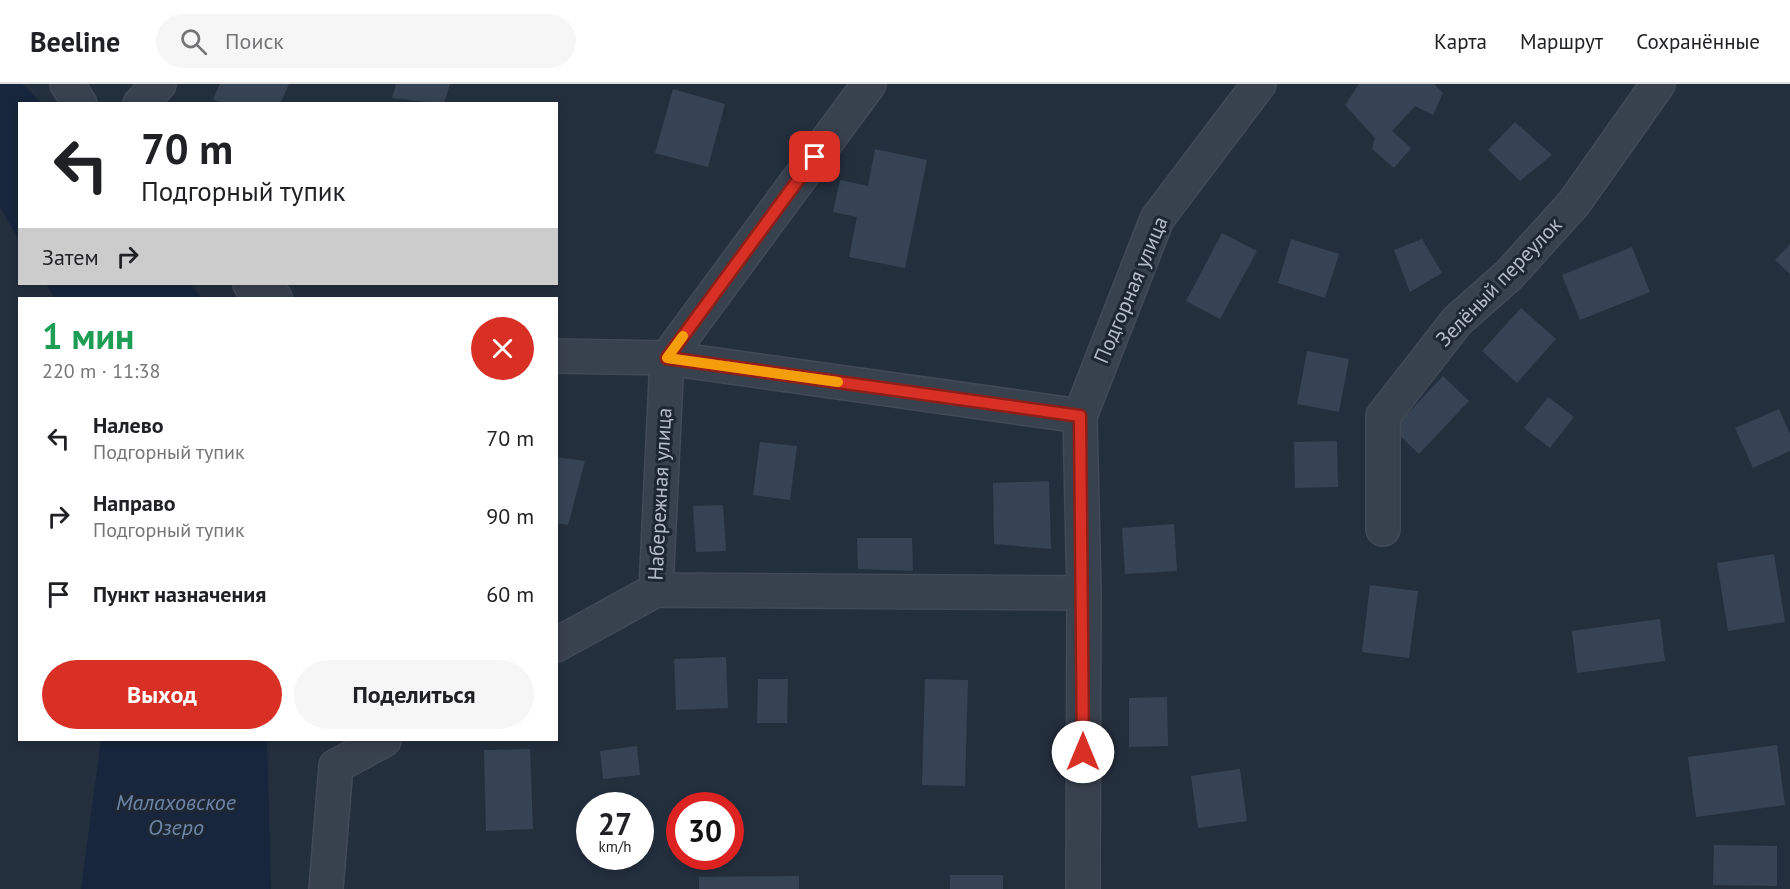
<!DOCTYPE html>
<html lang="ru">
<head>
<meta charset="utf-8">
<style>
  :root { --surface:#fff; --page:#f6f6f6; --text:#202124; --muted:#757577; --line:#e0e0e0; --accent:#d93025 }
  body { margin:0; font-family:"PT Sans",sans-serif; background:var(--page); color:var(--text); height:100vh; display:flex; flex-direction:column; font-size:22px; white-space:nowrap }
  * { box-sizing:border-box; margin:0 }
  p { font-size:20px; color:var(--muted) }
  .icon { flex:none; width:33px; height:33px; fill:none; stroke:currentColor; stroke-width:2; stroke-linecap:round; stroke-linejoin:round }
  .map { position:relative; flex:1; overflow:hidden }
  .details { position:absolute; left:18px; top:213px; width:540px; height:444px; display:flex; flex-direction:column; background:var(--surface); border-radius:0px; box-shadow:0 3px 9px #0003 }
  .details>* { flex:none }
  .top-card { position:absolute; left:18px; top:18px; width:540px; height:183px; border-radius:0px; box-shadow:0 3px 9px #0003; background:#fff; color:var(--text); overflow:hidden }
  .speed { position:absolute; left:576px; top:708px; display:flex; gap:12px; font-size:30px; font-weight:700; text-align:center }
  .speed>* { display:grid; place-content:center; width:78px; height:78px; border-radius:50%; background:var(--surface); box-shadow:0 3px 9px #0003; line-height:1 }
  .speed small { font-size:15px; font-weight:400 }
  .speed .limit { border:9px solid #d22; background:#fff; color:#111 }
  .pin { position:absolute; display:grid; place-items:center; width:51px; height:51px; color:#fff; margin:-26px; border-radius:12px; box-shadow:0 3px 9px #0006 }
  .me { position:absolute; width:66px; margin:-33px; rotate:0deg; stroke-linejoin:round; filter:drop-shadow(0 0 4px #0008) }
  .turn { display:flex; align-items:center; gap:21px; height:126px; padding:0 24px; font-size:27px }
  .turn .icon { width:78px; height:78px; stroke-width:2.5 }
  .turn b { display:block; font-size:42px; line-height:51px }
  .then { display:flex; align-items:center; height:57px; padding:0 24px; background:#0003; gap:12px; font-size:22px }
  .round { display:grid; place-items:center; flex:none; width:63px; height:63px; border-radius:32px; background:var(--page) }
  .headline { display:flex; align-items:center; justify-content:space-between; height:102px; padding:0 24px }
  h1 { font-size:36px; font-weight:700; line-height:45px; color:#1e9e55 }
  .primary-button { display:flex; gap:12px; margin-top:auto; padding:12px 24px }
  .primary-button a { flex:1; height:69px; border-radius:36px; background:var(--accent); color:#fff; font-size:24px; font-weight:700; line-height:69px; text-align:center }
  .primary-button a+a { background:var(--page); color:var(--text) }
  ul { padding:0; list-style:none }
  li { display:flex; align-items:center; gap:18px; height:78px; padding:0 24px }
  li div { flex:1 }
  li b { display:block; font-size:22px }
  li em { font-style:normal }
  header { display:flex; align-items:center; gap:36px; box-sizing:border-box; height:84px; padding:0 30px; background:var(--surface); border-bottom:2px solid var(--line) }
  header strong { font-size:28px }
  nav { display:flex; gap:33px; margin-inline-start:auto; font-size:21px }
  .search { width:420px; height:54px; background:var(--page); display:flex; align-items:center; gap:15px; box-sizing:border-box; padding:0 21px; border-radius:33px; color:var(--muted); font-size:22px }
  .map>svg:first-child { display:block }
</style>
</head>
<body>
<header>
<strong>Beeline</strong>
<div class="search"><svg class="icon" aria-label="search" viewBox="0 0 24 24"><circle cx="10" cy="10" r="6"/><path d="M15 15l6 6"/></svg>Поиск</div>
<nav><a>Карта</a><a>Маршрут</a><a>Сохранённые</a></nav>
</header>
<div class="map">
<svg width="1790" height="805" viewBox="0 0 1790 805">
  <rect width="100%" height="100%" fill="#242f3e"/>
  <path fill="#17263c" d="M 0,0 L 22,0 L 42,19 L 20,20 L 19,156 L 0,123 Z
    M 46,200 L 190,200 L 202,214 L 55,214 Z
    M 101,656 L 267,656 L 271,805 L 81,805 Z"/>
  <path fill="#364354" d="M 220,0 L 289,0 L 280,20 L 222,20 L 213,15 Z
    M 396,0 L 450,0 L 444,20 L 392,14 Z
    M 1359,0 L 1434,0 L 1443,9 L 1433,31 L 1415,22 L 1392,47 L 1411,64 L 1394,84 L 1372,65 L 1375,54 L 1345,21 Z
    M 673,5 L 725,20 L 708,83 L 655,69 Z
    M 1515,38 L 1552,71 L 1520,97 L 1488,66 Z
    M 875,65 L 927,76 L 905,184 L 849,173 L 857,133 L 833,128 L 840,96 L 868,102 Z
    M 1222,149 L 1257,167 L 1220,235 L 1186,217 Z
    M 1291,155 L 1339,170 L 1325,214 L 1278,199 Z
    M 1422,155 L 1442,189 L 1410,208 L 1394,166 Z
    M 1790,160 L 1790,190 L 1775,176 Z
    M 1632,163 L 1650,208 L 1580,236 L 1562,191 Z
    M 1521,224 L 1556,255 L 1517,299 L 1482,267 Z
    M 1307,267 L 1349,275 L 1339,328 L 1297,320 Z
    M 1443,292 L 1469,317 L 1419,370 L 1393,345 Z
    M 1548,313 L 1574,333 L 1550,364 L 1524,344 Z
    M 1779,325 L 1790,350 L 1790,367 L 1753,384 L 1735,344 Z
    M 1337,357 L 1338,403 L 1295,404 L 1294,358 Z
    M 760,358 L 797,362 L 790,416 L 753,411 Z
    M 556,373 L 585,377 L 568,441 L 556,439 Z
    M 1049,397 L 1051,465 L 994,460 L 993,399 Z
    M 723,421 L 726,467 L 696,468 L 693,422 Z
    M 1174,440 L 1177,487 L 1125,490 L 1122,444 Z
    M 857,454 L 912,454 L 913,487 L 858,485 Z
    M 1774,470 L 1785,538 L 1728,547 L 1717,479 Z
    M 1370,501 L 1418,507 L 1409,574 L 1362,568 Z
    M 1660,535 L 1665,577 L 1577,589 L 1572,547 Z
    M 726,573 L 728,624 L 676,626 L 674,575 Z
    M 758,595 L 788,595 L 787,639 L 757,639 Z
    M 925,595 L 968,596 L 965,702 L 922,701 Z
    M 1167,613 L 1168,662 L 1129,663 L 1129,614 Z
    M 1777,661 L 1785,721 L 1696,733 L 1688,673 Z
    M 637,662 L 640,691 L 603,695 L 600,667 Z
    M 530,665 L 533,745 L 486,747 L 484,666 Z
    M 1240,685 L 1247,737 L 1198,744 L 1191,692 Z
    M 1714,761 L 1777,762 L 1777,802 L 1713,801 Z
    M 950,791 L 1003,791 L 1003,805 L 950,805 Z
    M 799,792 L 799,805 L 699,805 L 699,793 Z"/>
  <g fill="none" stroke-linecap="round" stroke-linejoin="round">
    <defs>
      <path id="minor" d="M 67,0 L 80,20
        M 140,20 L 159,0
        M 250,200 L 275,214
        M 556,272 L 667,274 L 1080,332
        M 1383,445 L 1383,332 L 1457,237 L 1509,191 L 1574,119 L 1658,0
        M 656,506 L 1084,509
        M 556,561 L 656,506 L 667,274 L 869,0
        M 326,805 L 336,682 L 384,656
        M 1083,805 L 1084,509 L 1080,332 L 1157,135 L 1259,0"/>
    </defs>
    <use href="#minor" stroke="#414a57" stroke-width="36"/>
    <use href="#minor" stroke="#38414e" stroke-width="33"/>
  </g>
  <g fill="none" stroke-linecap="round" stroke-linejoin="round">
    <defs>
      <path id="route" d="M 815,73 L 667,274 L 1080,332 L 1083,668"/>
    </defs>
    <use href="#route" stroke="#8d1f18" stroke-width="15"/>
    <use href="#route" stroke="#d93025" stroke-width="10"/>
    <path stroke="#f59e0b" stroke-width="10" d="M 683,252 L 667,274 L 838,298"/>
  </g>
  <g text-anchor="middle" stroke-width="6" stroke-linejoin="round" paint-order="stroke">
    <g font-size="21" fill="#b4bcc9" stroke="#1d2633">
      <text transform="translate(1499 198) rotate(-46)" y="7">Зелёный переулок</text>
      <text transform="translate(1131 206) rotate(-67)" y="7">Подгорная улица</text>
      <text transform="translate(660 410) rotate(-87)" y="7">Набережная улица</text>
    </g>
    <g font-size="22" font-style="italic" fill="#6d86a8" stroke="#1d2633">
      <text x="176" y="726">Малаховское<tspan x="176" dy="25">Озеро</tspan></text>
    </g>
  </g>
</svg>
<div class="speed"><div>27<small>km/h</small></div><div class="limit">30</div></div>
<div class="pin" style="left:815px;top:73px;background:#d93025"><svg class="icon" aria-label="arrive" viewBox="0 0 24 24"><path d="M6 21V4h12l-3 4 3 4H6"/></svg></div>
<svg class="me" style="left:1083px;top:668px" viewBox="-20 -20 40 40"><circle r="19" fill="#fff"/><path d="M0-13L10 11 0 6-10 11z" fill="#d93025"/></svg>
<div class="top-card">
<div class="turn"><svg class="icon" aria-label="left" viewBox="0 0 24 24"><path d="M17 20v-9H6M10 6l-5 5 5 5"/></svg><div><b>70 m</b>Подгорный тупик</div></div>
<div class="then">Затем<svg class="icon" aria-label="right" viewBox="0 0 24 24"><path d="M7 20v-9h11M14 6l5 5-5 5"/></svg></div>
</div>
<section class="details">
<div class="headline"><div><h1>1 мин</h1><p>220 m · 11:38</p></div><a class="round" style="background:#d93025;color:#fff"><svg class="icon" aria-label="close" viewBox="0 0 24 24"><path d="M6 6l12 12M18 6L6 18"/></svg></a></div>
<ul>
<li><svg class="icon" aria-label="left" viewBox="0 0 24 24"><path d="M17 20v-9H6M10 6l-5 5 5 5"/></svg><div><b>Налево</b><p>Подгорный тупик</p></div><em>70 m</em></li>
<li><svg class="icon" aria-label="right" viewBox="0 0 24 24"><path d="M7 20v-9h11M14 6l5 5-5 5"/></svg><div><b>Направо</b><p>Подгорный тупик</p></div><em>90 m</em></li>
<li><svg class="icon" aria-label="arrive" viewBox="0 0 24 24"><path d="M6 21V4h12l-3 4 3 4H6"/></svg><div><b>Пункт назначения</b></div><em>60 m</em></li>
</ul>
<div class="primary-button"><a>Выход</a><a>Поделиться</a></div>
</section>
</div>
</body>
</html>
